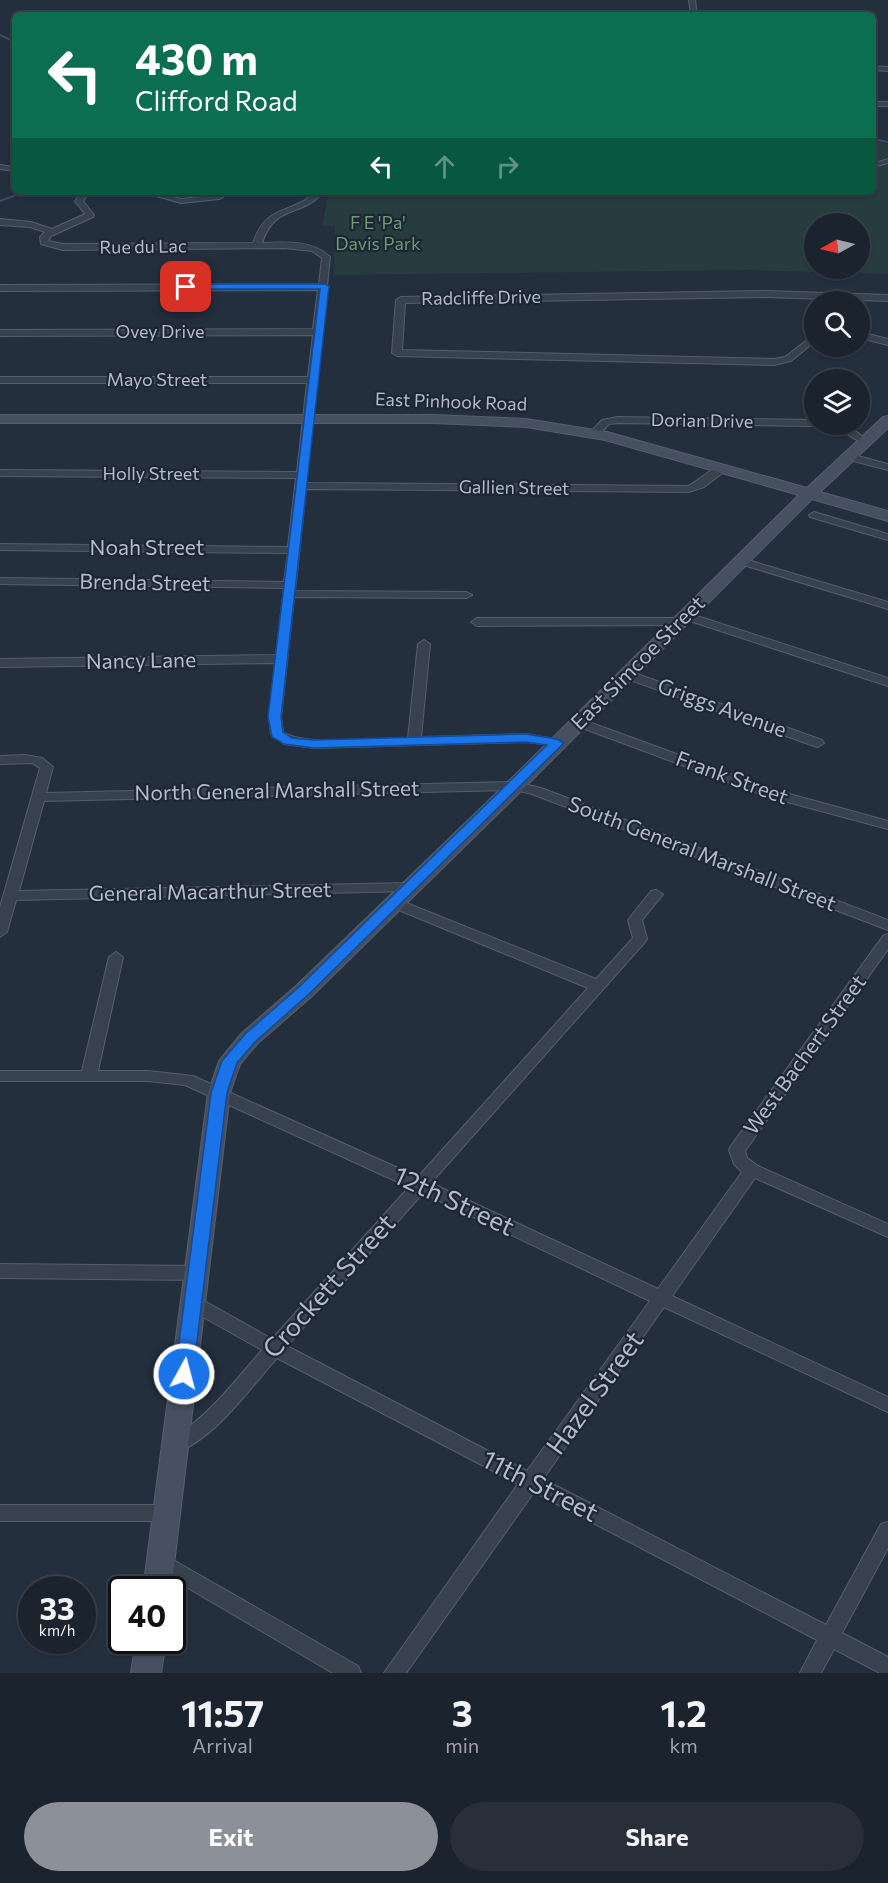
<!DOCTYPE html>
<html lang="en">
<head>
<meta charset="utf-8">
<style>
  :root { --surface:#1b232e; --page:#282f3a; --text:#f1f3f6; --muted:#a0a4aa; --line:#39404a; --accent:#8c9099 }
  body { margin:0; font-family:Commissioner,sans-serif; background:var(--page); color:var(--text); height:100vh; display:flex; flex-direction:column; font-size:22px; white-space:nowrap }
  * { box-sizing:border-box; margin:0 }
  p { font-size:20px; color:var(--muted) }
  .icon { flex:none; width:33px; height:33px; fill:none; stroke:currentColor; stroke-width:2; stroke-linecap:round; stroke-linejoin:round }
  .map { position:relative; height:1673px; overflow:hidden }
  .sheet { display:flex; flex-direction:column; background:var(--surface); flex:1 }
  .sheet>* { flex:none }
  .guide { position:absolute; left:12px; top:12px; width:864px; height:183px; border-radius:9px; box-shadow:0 2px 4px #0004,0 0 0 2px var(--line); background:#0b6e4f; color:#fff; overflow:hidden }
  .needle { width:39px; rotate:262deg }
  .tools { position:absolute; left:804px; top:213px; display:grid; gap:12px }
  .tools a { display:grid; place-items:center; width:66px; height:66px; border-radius:50%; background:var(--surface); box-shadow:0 2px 4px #0004,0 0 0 2px var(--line); font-size:30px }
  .speed { position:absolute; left:18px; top:1576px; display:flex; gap:12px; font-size:30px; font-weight:700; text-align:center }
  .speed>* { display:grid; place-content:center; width:78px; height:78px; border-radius:50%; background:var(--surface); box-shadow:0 2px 4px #0004,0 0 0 2px var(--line); line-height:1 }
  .speed small { font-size:15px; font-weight:400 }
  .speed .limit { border:3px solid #111; border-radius:9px; background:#fff; color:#111 }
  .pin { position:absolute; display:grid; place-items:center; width:51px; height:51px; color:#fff; margin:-26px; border-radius:12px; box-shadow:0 3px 9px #0006 }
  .me { position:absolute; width:66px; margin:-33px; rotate:7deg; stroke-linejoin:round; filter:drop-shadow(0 0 4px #0008) }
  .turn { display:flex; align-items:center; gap:21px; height:126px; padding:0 24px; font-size:27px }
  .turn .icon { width:78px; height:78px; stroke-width:2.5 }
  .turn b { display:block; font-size:42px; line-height:51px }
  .lanes { display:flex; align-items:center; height:57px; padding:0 24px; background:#0003; justify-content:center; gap:30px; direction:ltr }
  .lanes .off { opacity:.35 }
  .eta { display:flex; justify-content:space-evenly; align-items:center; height:102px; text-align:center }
  .eta b { font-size:36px; font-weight:700; line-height:42px }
  .primary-button { display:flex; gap:12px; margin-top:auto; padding:12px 24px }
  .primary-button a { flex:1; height:69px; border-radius:36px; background:var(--accent); color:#fff; font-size:24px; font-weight:700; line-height:69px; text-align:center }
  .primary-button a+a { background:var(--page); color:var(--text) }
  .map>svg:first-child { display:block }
</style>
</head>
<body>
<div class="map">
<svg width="888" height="1673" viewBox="0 0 888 1673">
  <rect width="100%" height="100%" fill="#242f3e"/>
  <path fill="#263c3f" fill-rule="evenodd" d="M 873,140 L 888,144 L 888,274 L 747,270 L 334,275 L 335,226 L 322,226 L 329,192 L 873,192 ZM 814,224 L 860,224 L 860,268 L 814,268 Z"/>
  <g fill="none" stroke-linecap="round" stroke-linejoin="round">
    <path stroke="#394c67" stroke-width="2" d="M 0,35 L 15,42
      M 873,139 L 888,142
      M 0,201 L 24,192"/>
    <defs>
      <path id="street" d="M 689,0 L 695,0 L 697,15 L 691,15 Z
        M 873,66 L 888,67 L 888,71 L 873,70 Z
        M 873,102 L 888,102 L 888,106 L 873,106 Z
        M 888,159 L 888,163 L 877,166 L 873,164 Z
        M 0,165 L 15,167 L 15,171 L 0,169 Z
        M 82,192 L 90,192 L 83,201 L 94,215 L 93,217 L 51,236 L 48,241 L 63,244 L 253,243 C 264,212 277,214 302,202 C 311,197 313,192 323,192 C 302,218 275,203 262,243 C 285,242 313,240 330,257 L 327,285 L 329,287 L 327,289 L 306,483 L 688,486 C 700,481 712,465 725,467 L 725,471 L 704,487 L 689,492 L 306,489 L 295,591 L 466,592 L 472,595 L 466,598 L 294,597 L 281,717 L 283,732 C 306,747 378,738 408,738 L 418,644 L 424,640 L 430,644 L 421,737 L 526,734 L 561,740 L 563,743 L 561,746 L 526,742 L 314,748 L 284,744 L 271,734 L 269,717 L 275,663 L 0,667 L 0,659 L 276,655 L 284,588 L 0,584 L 0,578 L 284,582 L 288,553 L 0,550 L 0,544 L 288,547 L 296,478 L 0,476 L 0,470 L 297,472 L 307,383 L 0,383 L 0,377 L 308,377 L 313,335 L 0,336 L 0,330 L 313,329 L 318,290 L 0,291 L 0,285 L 319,284 L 322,258 L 312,251 L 285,248 L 63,250 L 41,244 L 40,237 L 45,232 L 30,227 L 0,225 L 0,219 L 31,222 L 52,229 L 85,214 L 75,201 Z
        M 142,192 L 156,192 L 181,199 L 219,195 L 223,197 L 219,199 L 181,203 Z
        M 767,291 L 888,295 L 888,301 L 767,297 L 405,303 L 402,350 L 774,359 L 785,357 L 814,335 L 814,342 L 791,361 L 774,365 L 397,356 L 392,353 L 396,300 L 401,297 Z
        M 860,332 L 888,339 L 888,345 L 860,338 Z
        M 618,417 L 814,420 L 814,424 L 818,424 L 814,426 L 618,423 L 609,424 L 598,436 L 590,436 L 589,434 L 602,420 Z
        M 830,424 L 846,424 L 870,442 L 865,445 Z
        M 850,454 L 888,464 L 888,470 L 846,459 L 846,455 Z
        M 814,512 L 888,534 L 888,540 L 810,517 L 809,515 Z
        M 741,558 L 888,602 L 888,609 L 737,563 L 737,559 Z
        M 685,612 L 888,678 L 888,686 L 684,619 L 686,621 L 684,623 L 680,625 L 477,626 L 471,622 L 477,618 L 684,618 L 679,615 Z
        M 626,670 L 822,740 L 824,743 L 818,747 L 814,746 L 622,677 L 620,674 L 622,671 Z
        M 578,718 L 775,790 L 888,821 L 888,829 L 765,796 L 574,725 L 572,722 Z
        M 25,755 L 42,758 L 53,767 L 46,793 L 515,782 L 541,788 L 888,920 L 888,930 L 532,794 L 515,790 L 44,801 L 19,891 L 410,883 L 417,887 L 410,891 L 16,900 L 7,932 L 0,937 L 0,907 L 40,768 L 32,763 L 0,764 L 0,756 Z
        M 656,890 L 663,894 L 642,920 L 647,939 L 645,942 L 431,1183 L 658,1289 L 742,1172 L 734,1164 L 729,1150 L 731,1146 L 883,936 L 888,934 L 888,949 L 745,1151 L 747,1158 L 758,1166 L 888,1224 L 888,1237 L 755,1178 L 672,1296 L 888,1397 L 888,1412 L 664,1307 L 543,1479 L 826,1625 L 881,1524 L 888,1522 L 888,1548 L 842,1633 L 888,1657 L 888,1673 L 880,1673 L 834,1649 L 821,1673 L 800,1673 L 817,1640 L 534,1492 L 406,1673 L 384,1673 L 518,1484 L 277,1358 C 249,1389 215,1439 175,1453 L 168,1450 L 166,1445 C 171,1435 183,1432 191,1425 C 218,1404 240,1375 262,1350 L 187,1308 L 184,1303 L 187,1298 L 193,1296 L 199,1298 L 272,1339 L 409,1187 L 185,1085 L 148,1081 L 0,1081 L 0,1071 L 82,1071 L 109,957 L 116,952 L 123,957 L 98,1071 L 148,1071 L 193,1076 L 418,1177 L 588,988 L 389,906 L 387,903 L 389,900 L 399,900 L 596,979 L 633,938 L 628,920 L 651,891 ZM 423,1193 L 650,1301 L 527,1471 L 287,1346 Z
        M 0,1264 L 196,1266 L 202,1268 L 205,1273 L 202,1278 L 196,1280 L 0,1278 Z
        M 0,1505 L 166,1505 L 173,1507 L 176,1513 L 173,1519 L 166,1521 L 0,1521 Z
        M 161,1553 L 358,1666 L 361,1673 L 333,1673 L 154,1568 L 151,1562 L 154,1556 Z"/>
      <path id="secondary" d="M 0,415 L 433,415 L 526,419 L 607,432 L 807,488 L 883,417 L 888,416 L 888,428 L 820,492 L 888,511 L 888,521 L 812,499 L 522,790 L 312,996 L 258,1043 L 240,1064 L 230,1093 L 171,1590 L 143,1590 L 208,1093 L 219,1061 L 242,1033 L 296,986 L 508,782 L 799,495 L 605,440 L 526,427 L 433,423 L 0,423 Z
        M 136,1641 L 166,1641 L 161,1673 L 131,1673 Z"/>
    </defs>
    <use href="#street" stroke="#565f6c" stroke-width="2"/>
    <use href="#secondary" stroke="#565f6c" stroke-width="2"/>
    <use href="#street" fill="#38414e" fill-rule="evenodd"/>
    <use href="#secondary" fill="#465061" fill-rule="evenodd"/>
  </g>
  <path fill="#1a73e8" stroke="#114b97" stroke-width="1.5" d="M 186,284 L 325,284 L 329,286 L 281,717 L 283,732 L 292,738 L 314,740 L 526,734 L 557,739 L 564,743 L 309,994 L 255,1042 L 237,1063 L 227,1093 L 193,1374 L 190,1379 L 184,1382 L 177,1379 L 175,1374 L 211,1093 L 222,1061 L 245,1034 L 299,987 L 547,745 L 526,742 L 314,748 L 284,744 L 272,737 L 268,717 L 320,289 L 182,289 L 181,287 Z"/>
  <g text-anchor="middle" stroke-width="4.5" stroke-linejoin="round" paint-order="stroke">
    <g font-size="18" fill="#6b9a76" stroke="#1d2633">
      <text x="378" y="229">F E 'Pa'<tspan x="378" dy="21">Davis Park</tspan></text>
    </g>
    <g font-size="18" fill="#b4bcc9" stroke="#1d2633">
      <text transform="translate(143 247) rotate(-1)" y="6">Rue du Lac</text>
      <text transform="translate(481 298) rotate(-1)" y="6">Radcliffe Drive</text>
      <text x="160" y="338">Ovey Drive</text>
      <text x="157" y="386">Mayo Street</text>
      <text transform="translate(451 402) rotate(2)" y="6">East Pinhook Road</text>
      <text transform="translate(702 421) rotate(1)" y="6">Dorian Drive</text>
      <text x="151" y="480">Holly Street</text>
      <text transform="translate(514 488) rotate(1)" y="6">Gallien Street</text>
    </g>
    <g font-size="21" fill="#b4bcc9" stroke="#1d2633">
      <text x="147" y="555">Noah Street</text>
      <text transform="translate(145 583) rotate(1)" y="7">Brenda Street</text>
      <text transform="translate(141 661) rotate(-1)" y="7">Nancy Lane</text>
      <text transform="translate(638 663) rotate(-45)" y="7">East Simcoe Street</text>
      <text transform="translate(722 708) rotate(20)" y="7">Griggs Avenue</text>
      <text transform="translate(732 778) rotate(20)" y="7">Frank Street</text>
      <text transform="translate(277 791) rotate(-1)" y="7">North General Marshall Street</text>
      <text transform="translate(702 854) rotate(21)" y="7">South General Marshall Street</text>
      <text transform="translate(210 892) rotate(-1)" y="7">General Macarthur Street</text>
      <text transform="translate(805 1055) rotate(-54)" y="7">West Bachert Street</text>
    </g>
    <g font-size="26" fill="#b4bcc9" stroke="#1d2633">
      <text transform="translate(454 1201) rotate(25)" y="9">12th Street</text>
      <text transform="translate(329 1286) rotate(-48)" y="9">Crockett Street</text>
      <text transform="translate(595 1393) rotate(-54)" y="9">Hazel Street</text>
      <text transform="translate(540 1486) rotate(27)" y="9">11th Street</text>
    </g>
  </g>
</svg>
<div class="tools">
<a><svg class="needle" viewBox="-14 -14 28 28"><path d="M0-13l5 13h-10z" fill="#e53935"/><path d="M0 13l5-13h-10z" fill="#a0a4aa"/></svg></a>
<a><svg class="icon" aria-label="search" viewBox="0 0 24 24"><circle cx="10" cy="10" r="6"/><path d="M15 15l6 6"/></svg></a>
<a><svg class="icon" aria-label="layers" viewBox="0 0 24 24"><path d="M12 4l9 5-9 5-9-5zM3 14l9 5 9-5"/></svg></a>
</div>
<div class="speed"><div>33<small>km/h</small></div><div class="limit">40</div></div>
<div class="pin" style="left:186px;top:287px;background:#d93025"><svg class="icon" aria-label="arrive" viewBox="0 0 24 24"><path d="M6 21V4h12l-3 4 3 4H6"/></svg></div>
<svg class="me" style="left:184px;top:1374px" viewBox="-20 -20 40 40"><circle r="17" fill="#1a73e8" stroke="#fff" stroke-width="3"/><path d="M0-11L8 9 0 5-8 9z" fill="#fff"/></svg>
<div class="guide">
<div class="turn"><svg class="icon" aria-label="left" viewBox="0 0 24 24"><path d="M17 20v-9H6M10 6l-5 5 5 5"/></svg><div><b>430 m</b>Clifford Road</div></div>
<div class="lanes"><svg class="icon" aria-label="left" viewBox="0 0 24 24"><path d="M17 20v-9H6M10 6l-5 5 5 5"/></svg><svg class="icon off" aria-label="ahead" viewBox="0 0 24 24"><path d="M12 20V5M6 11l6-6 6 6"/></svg><svg class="icon off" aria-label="right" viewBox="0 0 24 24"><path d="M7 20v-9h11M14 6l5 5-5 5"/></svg></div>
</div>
</div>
<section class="sheet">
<div class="eta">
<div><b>11:57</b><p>Arrival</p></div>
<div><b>3</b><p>min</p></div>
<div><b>1.2</b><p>km</p></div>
</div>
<div class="primary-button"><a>Exit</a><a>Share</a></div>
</section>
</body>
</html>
